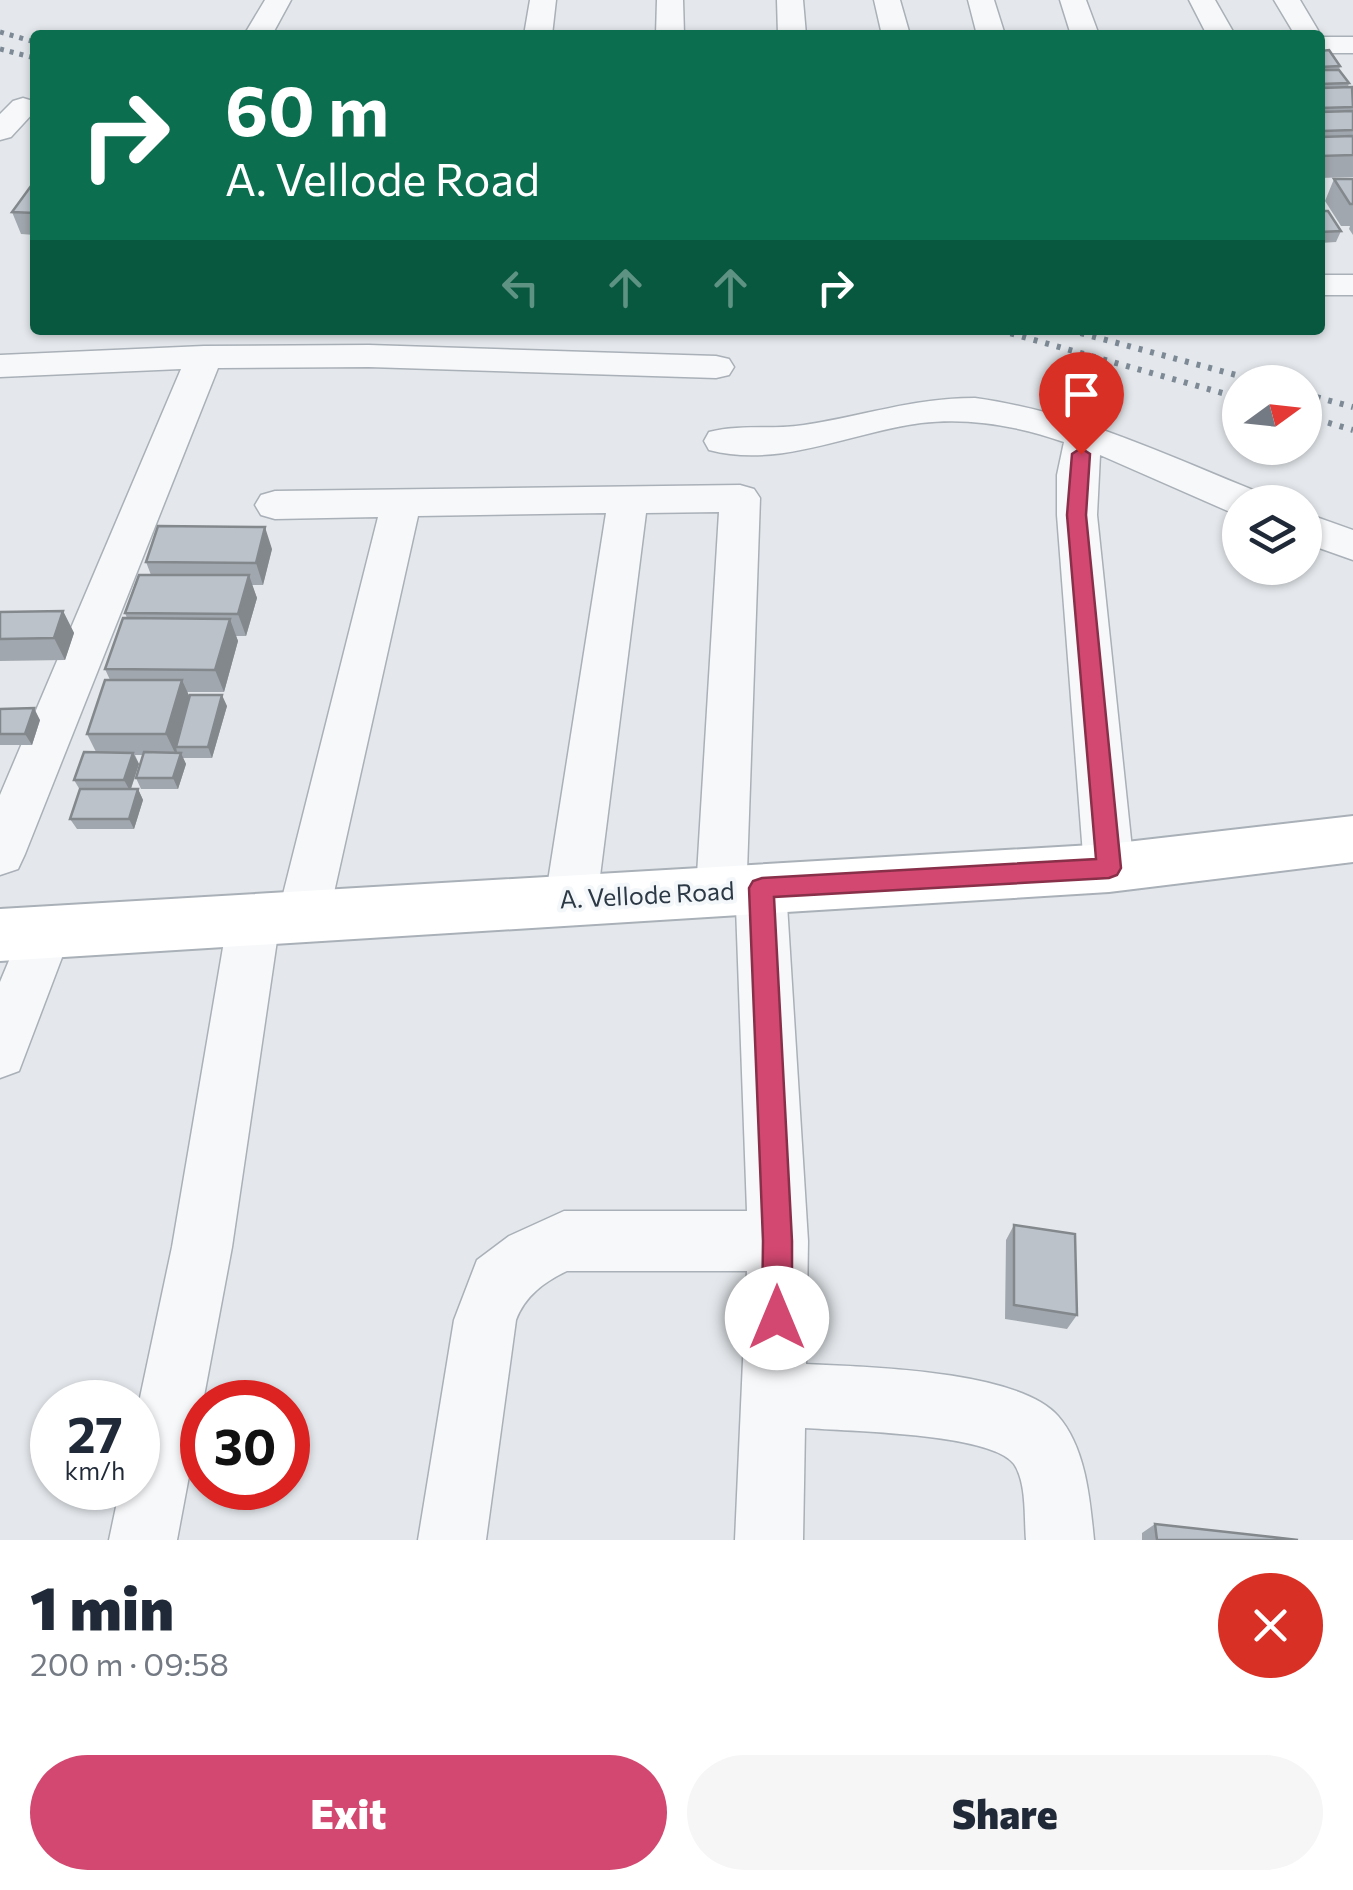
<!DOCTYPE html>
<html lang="en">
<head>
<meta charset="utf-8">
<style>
  :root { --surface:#fff; --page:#f6f6f7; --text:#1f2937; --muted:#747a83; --accent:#d24870 }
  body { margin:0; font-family:Commissioner,sans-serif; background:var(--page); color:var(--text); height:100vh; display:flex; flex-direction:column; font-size:38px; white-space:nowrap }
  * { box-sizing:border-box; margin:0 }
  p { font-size:32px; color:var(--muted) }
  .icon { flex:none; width:55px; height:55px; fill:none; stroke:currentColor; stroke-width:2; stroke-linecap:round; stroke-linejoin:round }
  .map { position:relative; height:1540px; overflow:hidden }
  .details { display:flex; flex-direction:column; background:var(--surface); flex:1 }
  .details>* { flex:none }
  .top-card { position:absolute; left:30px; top:30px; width:1295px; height:305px; border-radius:10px; box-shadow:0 2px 8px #0004; background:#0b6e4f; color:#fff; overflow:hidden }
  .needle { width:65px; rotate:75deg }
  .tools { position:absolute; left:1222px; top:365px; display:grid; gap:20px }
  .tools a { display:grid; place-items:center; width:100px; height:100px; border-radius:50%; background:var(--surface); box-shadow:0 2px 8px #0004; font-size:50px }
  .speed { position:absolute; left:30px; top:1380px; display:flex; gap:20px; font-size:50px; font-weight:700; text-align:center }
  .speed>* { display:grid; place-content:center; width:130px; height:130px; border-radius:50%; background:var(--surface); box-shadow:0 2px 8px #0004; line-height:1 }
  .speed small { font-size:25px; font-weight:400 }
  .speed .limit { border:15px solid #d22; background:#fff; color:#111 }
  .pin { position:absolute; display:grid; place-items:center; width:85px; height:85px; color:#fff; margin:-102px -42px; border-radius:50% 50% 50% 0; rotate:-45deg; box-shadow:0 0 10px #0007 }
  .pin .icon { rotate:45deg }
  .me { position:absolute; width:110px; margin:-55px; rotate:0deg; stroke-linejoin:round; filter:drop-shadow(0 0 8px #0008) }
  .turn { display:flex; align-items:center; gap:35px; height:210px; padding:0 30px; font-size:45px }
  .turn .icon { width:130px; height:130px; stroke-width:2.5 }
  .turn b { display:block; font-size:70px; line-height:85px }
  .lanes { display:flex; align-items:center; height:95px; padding:0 30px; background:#0003; justify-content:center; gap:50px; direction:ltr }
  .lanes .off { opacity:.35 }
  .round { display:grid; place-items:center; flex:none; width:105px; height:105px; border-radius:52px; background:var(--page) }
  .summary { display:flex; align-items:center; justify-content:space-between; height:170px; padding:0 30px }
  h1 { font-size:60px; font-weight:800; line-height:75px }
  .button { display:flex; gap:20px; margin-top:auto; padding:20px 30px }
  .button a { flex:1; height:115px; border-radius:60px; background:var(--accent); color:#fff; font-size:40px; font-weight:800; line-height:115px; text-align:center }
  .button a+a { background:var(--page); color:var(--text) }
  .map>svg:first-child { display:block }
</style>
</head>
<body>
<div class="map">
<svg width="1353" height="1540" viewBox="0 0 1353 1540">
  <rect width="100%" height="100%" fill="#e4e8ec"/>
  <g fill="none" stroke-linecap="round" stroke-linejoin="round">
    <defs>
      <path id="minor" d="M 265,0 L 291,0 L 272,35 L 244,35 Z
        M 530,0 L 556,0 L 552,35 L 524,35 Z
        M 657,0 L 683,0 L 684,35 L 656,35 Z
        M 777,0 L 803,0 L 806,35 L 778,35 Z
        M 874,0 L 900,0 L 910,35 L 882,35 Z
        M 968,0 L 994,0 L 1005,35 L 977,35 Z
        M 1060,0 L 1086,0 L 1099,35 L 1071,35 Z
        M 1189,0 L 1215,0 L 1235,35 L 1207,35 Z
        M 1274,0 L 1300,0 L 1322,37 L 1353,37 L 1353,53 L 1320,53 L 1320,35 L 1295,35 Z
        M 23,98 L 33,101 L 35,111 L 11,137 L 0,140 L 0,114 L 13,101 Z
        M 1320,275 L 1353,275 L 1353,295 L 1320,295 Z
        M 369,345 L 716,356 L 729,359 L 734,367 L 729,375 L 716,378 L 369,367 L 218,368 L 25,854 L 18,869 L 0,875 L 0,795 L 181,369 L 0,377 L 0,355 L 204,346 Z
        M 975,398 C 1077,412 1164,454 1258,492 L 1264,502 L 1240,502 L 1240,514 L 1230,512 L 1100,455 L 1097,515 L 1134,868 L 1127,883 L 1109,889 L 1091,883 L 1084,868 L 1057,515 L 1057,475 L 1064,442 C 1018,426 969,417 921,423 C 851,432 780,469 709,450 L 704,441 L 709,432 C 740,424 773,430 804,425 C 865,416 911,398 975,398 Z
        M 740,485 L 754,489 L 760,498 L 747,872 L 761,867 L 779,873 L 786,888 L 808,1241 L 806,1364 C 866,1367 1018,1370 1058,1416 C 1086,1448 1090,1500 1094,1540 L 1026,1540 C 1024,1518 1027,1483 1014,1464 C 992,1433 846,1431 805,1428 L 803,1540 L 735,1540 L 747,1271 L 567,1271 C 544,1282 525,1296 516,1320 L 486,1540 L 418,1540 L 454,1320 L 477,1260 L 509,1236 L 564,1211 L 747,1211 L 736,907 L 721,912 L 703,906 L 696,891 L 719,512 L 646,513 L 597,900 L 589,915 L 571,922 L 553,915 L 545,900 L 606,513 L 418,516 L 329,915 L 321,931 L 303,937 L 285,931 L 280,920 L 232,1247 L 177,1540 L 109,1540 L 120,1488 L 138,1488 L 138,1407 L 172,1247 L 228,918 L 236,902 L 254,896 L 272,902 L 278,914 L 378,517 L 275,519 L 261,515 L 255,505 L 261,495 L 275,491 Z
        M 1305,513 L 1353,530 L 1353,560 L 1305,543 Z
        M 46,909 L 64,915 L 72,931 L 19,1071 L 0,1078 L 0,982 L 28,915 Z"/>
      <path id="secondary" d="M 1353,816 L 1353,862 L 1109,892 L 0,961 L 0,909 L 1109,844 Z"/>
    </defs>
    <use href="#minor" stroke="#a9b0b7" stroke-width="3"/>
    <use href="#secondary" stroke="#a9b0b7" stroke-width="4"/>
    <use href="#minor" fill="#f7f8fa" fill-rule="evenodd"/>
    <use href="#secondary" fill="#fff" fill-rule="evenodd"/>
    <path stroke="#7d8a96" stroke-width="5" stroke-dasharray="4 6" stroke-linecap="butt" d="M 0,32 L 35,42
      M 0,49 L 35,58"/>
    <path stroke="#7d8a96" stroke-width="6" stroke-dasharray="4 8" stroke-linecap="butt" d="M 999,330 L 1240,398
      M 1069,330 L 1262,382
      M 1305,394 L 1353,407
      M 1305,416 L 1353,430"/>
  </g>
  <path fill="#a1a7ae" d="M 1320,51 L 1340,66 L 1339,70 L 1349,83 L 1348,87 L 1353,88 L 1353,177 L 1320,178 Z
    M 1334,179 L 1353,179 L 1353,235 L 1349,229 L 1350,226 L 1341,226 L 1325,201 Z
    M 35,186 L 35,235 L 21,234 L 12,212 Z
    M 1320,211 L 1341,231 L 1336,242 L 1320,243 Z
    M 272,549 L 263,585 L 252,585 L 257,598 L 246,636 L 236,636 L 238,641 L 224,692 L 187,692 L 190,697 L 227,706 L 212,758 L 183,758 L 186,764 L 178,789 L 141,789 L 136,778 L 143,755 L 135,755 L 139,764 L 131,789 L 138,789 L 143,800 L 134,829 L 77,829 L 70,819 L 80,790 L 74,780 L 96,752 L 87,734 L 110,680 L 105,669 L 127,618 L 125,613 L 151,575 L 146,562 Z
    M 63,611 L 74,633 L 65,660 L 0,661 L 0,612 Z
    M 0,709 L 40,720 L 32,745 L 0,745 Z
    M 1014,1225 L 1077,1315 L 1067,1329 L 1005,1319 L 1006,1240 Z
    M 1155,1524 L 1298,1540 L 1142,1540 L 1142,1533 Z"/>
  <path fill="#83888d" d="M 265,527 L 272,549 L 263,585 L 256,563 Z
    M 249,575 L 257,598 L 246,636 L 238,614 Z
    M 63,611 L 74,633 L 65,660 L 54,638 Z
    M 230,619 L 238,641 L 224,692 L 215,670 Z
    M 182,680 L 192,702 L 176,747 L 177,752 L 176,755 L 166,734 Z
    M 222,695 L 227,706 L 212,758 L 208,747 Z
    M 34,708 L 40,720 L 32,745 L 25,734 Z
    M 133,753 L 139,764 L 130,791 L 124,780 Z
    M 181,753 L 186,764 L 178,789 L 173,778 Z
    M 138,789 L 143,800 L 134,829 L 129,819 Z"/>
  <path fill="#bbc2ca" stroke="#83888d" stroke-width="2.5" d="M 1329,50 L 1340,66 L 1320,67 L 1320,51 Z
    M 1320,70 L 1339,70 L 1349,83 L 1320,84 Z
    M 1352,87 L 1353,107 L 1320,108 L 1320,88 Z
    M 1353,111 L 1353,130 L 1322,131 L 1320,128 L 1320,112 Z
    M 1353,136 L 1353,155 L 1320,156 L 1320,137 Z
    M 1334,179 L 1353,179 L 1353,204 L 1350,204 Z
    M 31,186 L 35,186 L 35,213 L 12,212 Z
    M 1320,211 L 1328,211 L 1341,231 L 1320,232 Z
    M 158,526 L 265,527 L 256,563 L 146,562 Z
    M 139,575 L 249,575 L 238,614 L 125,613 Z
    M 63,611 L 54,638 L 0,639 L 0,612 Z
    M 123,618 L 230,619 L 215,670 L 105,669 Z
    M 105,680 L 182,680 L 166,734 L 87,734 Z
    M 190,695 L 222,695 L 208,747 L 176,747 Z
    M 34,708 L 25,734 L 0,734 L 0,709 Z
    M 84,752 L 133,753 L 124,780 L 74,780 Z
    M 144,752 L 181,753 L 173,778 L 136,778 Z
    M 80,789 L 138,789 L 129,819 L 70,819 Z
    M 1014,1225 L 1075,1234 L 1077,1315 L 1014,1305 Z
    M 1155,1524 L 1298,1540 L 1157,1540 Z"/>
  <path fill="#d24870" stroke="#882f49" stroke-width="2.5" d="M 1081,448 L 1090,454 L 1086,515 L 1121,868 L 1117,875 L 1109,878 L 774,897 L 792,1241 L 792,1318 L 787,1328 L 777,1332 L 766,1328 L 762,1318 L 763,1241 L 749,888 L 753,881 L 762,878 L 1096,859 L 1067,515 L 1072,454 Z"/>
  <g text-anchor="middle" stroke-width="8" stroke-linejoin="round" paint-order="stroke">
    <g font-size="25" fill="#2b3845" stroke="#f4f7f9">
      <text transform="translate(647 895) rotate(-3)" y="9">A. Vellode Road</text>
    </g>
  </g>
</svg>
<div class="tools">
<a><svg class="needle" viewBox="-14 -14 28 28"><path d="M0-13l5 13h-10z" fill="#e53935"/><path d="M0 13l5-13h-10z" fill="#747a83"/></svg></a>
<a><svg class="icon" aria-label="layers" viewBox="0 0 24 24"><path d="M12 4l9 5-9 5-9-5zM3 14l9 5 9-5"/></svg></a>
</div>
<div class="speed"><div>27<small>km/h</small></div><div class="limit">30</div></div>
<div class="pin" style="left:1081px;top:454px;background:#d93025"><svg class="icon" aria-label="arrive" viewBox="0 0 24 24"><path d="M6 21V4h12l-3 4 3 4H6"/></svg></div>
<svg class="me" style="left:777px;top:1318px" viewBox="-20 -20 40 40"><circle r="19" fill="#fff"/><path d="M0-13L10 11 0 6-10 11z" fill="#d24870"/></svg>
<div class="top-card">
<div class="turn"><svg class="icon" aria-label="right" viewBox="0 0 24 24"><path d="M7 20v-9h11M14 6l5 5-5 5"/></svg><div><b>60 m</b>A. Vellode Road</div></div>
<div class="lanes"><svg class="icon off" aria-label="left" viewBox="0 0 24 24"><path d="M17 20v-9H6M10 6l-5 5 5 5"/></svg><svg class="icon off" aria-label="ahead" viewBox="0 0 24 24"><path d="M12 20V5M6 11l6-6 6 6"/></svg><svg class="icon off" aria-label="ahead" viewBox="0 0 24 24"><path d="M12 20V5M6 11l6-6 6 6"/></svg><svg class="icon" aria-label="right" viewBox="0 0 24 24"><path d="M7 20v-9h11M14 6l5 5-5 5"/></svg></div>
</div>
</div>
<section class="details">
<div class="summary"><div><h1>1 min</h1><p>200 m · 09:58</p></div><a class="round" style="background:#d93025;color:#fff"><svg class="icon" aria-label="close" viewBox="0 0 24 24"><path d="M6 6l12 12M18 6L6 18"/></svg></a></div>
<div class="button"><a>Exit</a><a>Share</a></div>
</section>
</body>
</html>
